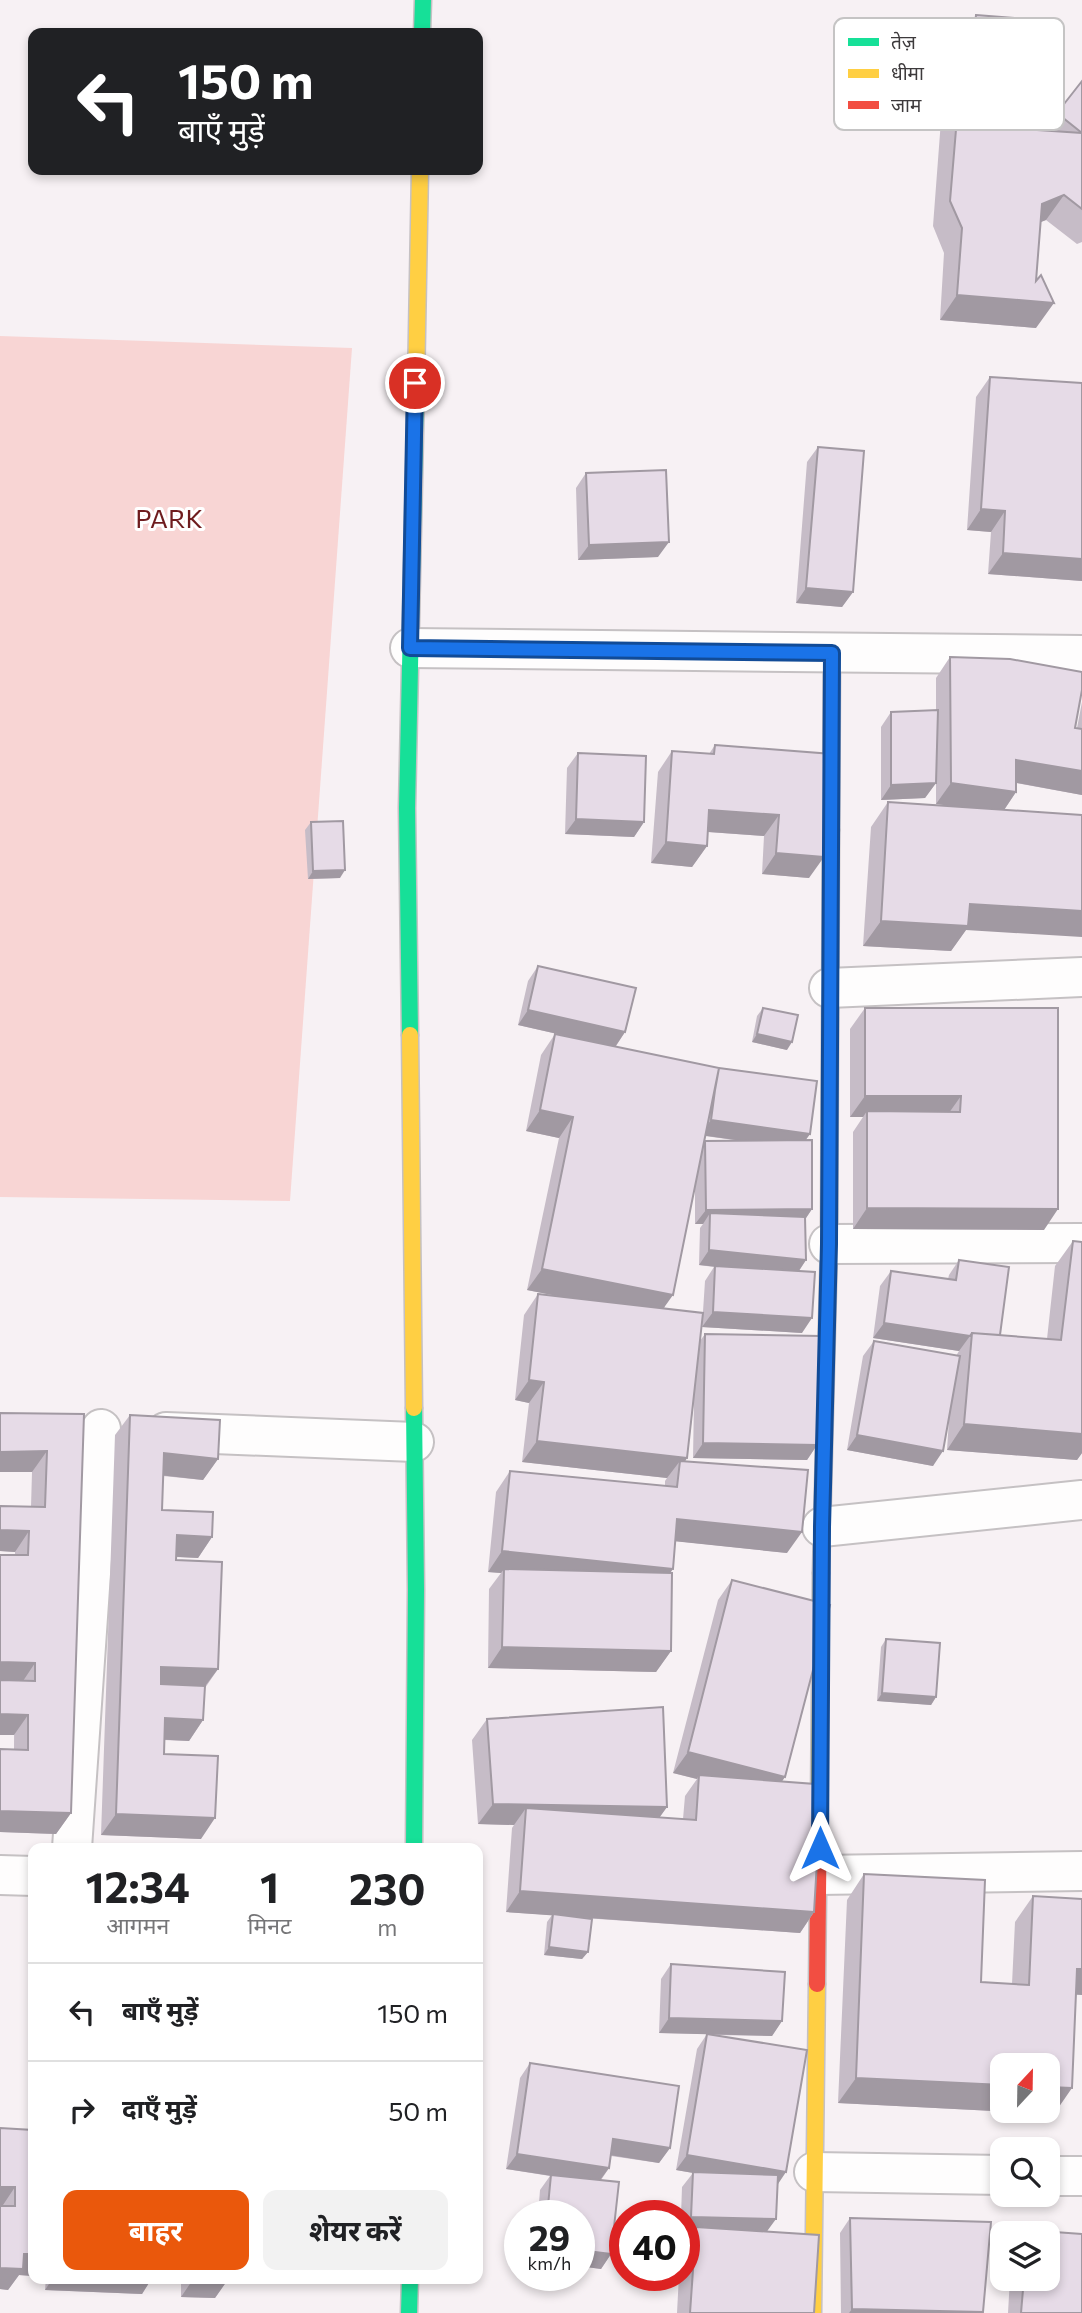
<!DOCTYPE html>
<html lang="hi">
<head>
<meta charset="utf-8">
<style>
  :root { --surface:#fff; --page:#f2f2f2; --text:#202124; --muted:#757577; --line:#e0e0e0; --accent:#ea580c }
  body { margin:0; font-family:Commissioner,"Noto Sans Devanagari",sans-serif; background:var(--page); color:var(--text); height:100vh; display:flex; flex-direction:column; font-size:26px; white-space:nowrap }
  * { box-sizing:border-box; margin:0 }
  p { font-size:23px; color:var(--muted) }
  .icon { flex:none; width:38px; height:38px; fill:none; stroke:currentColor; stroke-width:2; stroke-linecap:round; stroke-linejoin:round }
  .map { position:relative; flex:1; overflow:hidden }
  .side { position:absolute; left:28px; top:1843px; width:455px; height:441px; display:flex; flex-direction:column; background:var(--surface); border-radius:14px; box-shadow:0 4px 10px #0003 }
  .side>* { flex:none }
  .hud { position:absolute; left:28px; top:28px; width:455px; height:147px; border-radius:14px; box-shadow:0 4px 10px #0003; background:#202124; color:#fff; overflow:hidden }
  .needle { width:46px; rotate:22deg }
  .tools { position:absolute; left:990px; top:2053px; display:grid; gap:14px }
  .tools a { display:grid; place-items:center; width:70px; height:70px; border-radius:14px; background:var(--surface); box-shadow:0 4px 10px #0003; font-size:35px }
  .speed { position:absolute; left:504px; top:2200px; display:flex; gap:14px; font-size:35px; font-weight:700; text-align:center }
  .speed>* { display:grid; place-content:center; width:91px; height:91px; border-radius:50%; background:var(--surface); box-shadow:0 4px 10px #0003; line-height:1 }
  .speed small { font-size:18px; font-weight:400 }
  .speed .limit { border:10px solid #d22; background:#fff; color:#111 }
  .pin { position:absolute; display:grid; place-items:center; width:60px; height:60px; color:#fff; margin:-30px; border:4px solid #fff; border-radius:50%; box-shadow:0 2px 7px #0007 }
  .me { position:absolute; width:77px; margin:-38px; rotate:0deg; stroke-linejoin:round; filter:drop-shadow(0 0 5px #0008) }
  .turn { display:flex; align-items:center; gap:24px; height:147px; padding:0 35px; font-size:32px }
  .turn .icon { width:91px; height:91px; stroke-width:2.5 }
  .turn b { display:block; font-size:49px; line-height:60px }
  .eta { display:flex; justify-content:space-evenly; align-items:center; height:119px; text-align:center }
  .eta b { font-size:42px; font-weight:700; line-height:49px }
  .action { display:flex; gap:14px; margin-top:auto; padding:14px 35px }
  .action a { flex:1; height:80px; border-radius:14px; background:var(--accent); color:#fff; font-size:28px; font-weight:700; line-height:80px; text-align:center }
  .action a+a { background:var(--page); color:var(--text) }
  ul { padding:0; list-style:none }
  li { display:flex; align-items:center; gap:21px; height:98px; padding:0 35px; border-top:2px solid var(--line) }
  li div { flex:1 }
  li b { display:block; font-size:26px }
  li em { font-style:normal }
  .map>svg:first-child { display:block }
</style>
</head>
<body>
<div class="map">
<svg width="1082" height="2313" viewBox="0 0 1082 2313">
  <rect width="100%" height="100%" fill="#f7f1f4"/>
  <path fill="#f8d5d4" d="M 0,336 L 352,348 L 290,1201 L 0,1197 Z"/>
  <g fill="none" stroke-linecap="round" stroke-linejoin="round">
    <defs>
      <path id="street" d="M 410,648 L 1082,655
        M 829,988 L 1082,977
        M 829,1244 L 1082,1243
        M 166,1432 L 414,1442
        M 822,1527 L 1082,1500
        M 72,1848 L 101,1429
        M 0,1875 L 33,1876
        M 819,1875 L 1082,1871
        M 814,2172 L 1003,2175
        M 1048,2176 L 1082,2176"/>
      <path id="fast" d="M 422,33 L 423,0
        M 410,1035 L 407,808 L 416,386
        M 414,1408 L 416,1589 L 414,1848
        M 821,1573 L 829,1244 L 831,830
        M 409,2313 L 410,2278"/>
      <path id="slow" d="M 416,386 L 420,170
        M 410,1035 L 414,1408
        M 819,1805 L 821,1573
        M 813,2313 L 817,1984"/>
      <path id="jam" d="M 831,830 L 832,653
        M 817,1984 L 819,1805"/>
    </defs>
    <use href="#street" stroke="#c5c1c3" stroke-width="42"/>
    <use href="#fast" stroke="#c5c1c3" stroke-width="19"/>
    <use href="#slow" stroke="#c5c1c3" stroke-width="19"/>
    <use href="#jam" stroke="#c5c1c3" stroke-width="19"/>
    <use href="#street" stroke="#fefdfd" stroke-width="38"/>
    <use href="#fast" stroke="#16e098" stroke-width="16"/>
    <use href="#slow" stroke="#ffcf43" stroke-width="16"/>
    <use href="#jam" stroke="#f24e42" stroke-width="16"/>
  </g>
  <path fill="#c6bcc7" fill-rule="evenodd" d="M 976,15 L 1008,81 L 1023,129 L 1045,130 L 1082,81 L 1082,242 L 1077,244 L 1046,220 L 1040,222 L 1036,281 L 1036,328 L 940,320 L 944,253 L 933,226 L 942,107 L 956,86 L 955,85 L 958,40 Z
    M 990,377 L 1082,581 L 988,574 L 991,532 L 967,530 L 976,397 Z
    M 818,447 L 853,592 L 842,607 L 796,603 L 807,462 Z
    M 586,473 L 658,557 L 578,560 L 576,488 Z
    M 950,657 L 1075,728 L 1077,728 L 1082,702 L 1082,795 L 1016,783 L 1016,792 L 1004,810 L 966,930 L 951,951 L 863,946 L 871,827 L 888,802 L 956,806 L 936,804 L 936,774 L 936,783 L 925,798 L 881,800 L 881,727 L 891,712 L 936,710 L 936,678 Z
    M 715,745 L 832,754 L 809,878 L 762,874 L 764,836 L 708,832 L 707,846 L 692,867 L 651,863 L 658,772 L 672,751 L 709,754 Z
    M 578,753 L 644,822 L 634,837 L 565,834 L 567,768 Z
    M 311,822 L 340,878 L 308,879 L 305,830 Z
    M 538,966 L 625,1032 L 616,1046 L 810,1134 L 805,1141 L 812,1209 L 806,1218 L 806,1260 L 799,1271 L 802,1333 L 702,1327 L 705,1281 L 714,1267 L 699,1265 L 700,1228 L 703,1224 L 695,1224 L 695,1187 L 664,1309 L 700,1341 L 705,1334 L 817,1445 L 807,1460 L 693,1458 L 694,1401 L 687,1458 L 685,1461 L 787,1553 L 675,1541 L 670,1573 L 671,1651 L 656,1672 L 488,1668 L 489,1589 L 501,1573 L 488,1572 L 496,1492 L 510,1471 L 665,1486 L 665,1481 L 667,1478 L 522,1462 L 529,1403 L 515,1400 L 524,1315 L 538,1294 L 567,1298 L 527,1290 L 559,1138 L 526,1131 L 541,1055 L 555,1034 L 566,1036 L 518,1025 L 528,981 ZM 705,1136 L 741,1141 L 705,1141 L 704,1143 Z
    M 763,1008 L 787,1050 L 752,1042 L 757,1016 Z
    M 865,1008 L 1058,1008 L 1044,1230 L 853,1229 L 853,1132 L 863,1117 L 850,1117 L 850,1029 Z
    M 1073,1241 L 1082,1242 L 1082,1453 L 1077,1460 L 947,1450 L 949,1419 L 933,1466 L 847,1450 L 863,1356 L 874,1341 L 956,1356 L 959,1351 L 873,1338 L 880,1286 L 891,1271 L 948,1279 L 949,1275 L 959,1260 L 1000,1335 L 1047,1339 L 1055,1266 Z
    M 84,1414 L 71,1813 L 56,1834 L 0,1832 L 0,1749 L 14,1750 L 15,1552 L 0,1551 L 0,1506 L 31,1507 L 32,1472 L 0,1472 Z
    M 130,1415 L 218,1459 L 203,1480 L 163,1476 L 162,1510 L 212,1537 L 198,1558 L 176,1557 L 176,1560 L 218,1669 L 205,1688 L 203,1720 L 189,1741 L 164,1740 L 164,1754 L 201,1839 L 101,1835 L 115,1435 Z
    M 732,1580 L 785,1777 L 782,1781 L 813,1828 L 814,1912 L 800,1933 L 584,1918 L 588,1952 L 582,1959 L 544,1955 L 547,1922 L 552,1915 L 506,1912 L 512,1828 L 514,1825 L 478,1824 L 472,1740 L 487,1719 L 667,1807 L 659,1817 L 683,1819 L 685,1796 L 697,1779 L 673,1773 L 718,1600 Z
    M 886,1639 L 936,1697 L 931,1705 L 877,1701 L 881,1647 Z
    M 864,1874 L 981,1982 L 1012,1984 L 1015,1922 L 1033,1896 L 1076,1995 L 1054,2114 L 838,2103 L 847,1900 Z
    M 671,1964 L 782,2021 L 772,2036 L 713,2035 L 777,2184 L 767,2232 L 814,2313 L 677,2313 L 679,2275 L 684,2275 L 684,2243 L 692,2232 L 684,2232 L 684,2216 L 681,2216 L 682,2187 L 693,2173 L 676,2170 L 697,2049 L 707,2034 L 659,2033 L 661,1979 Z
    M 530,2063 L 670,2148 L 659,2163 L 611,2156 L 609,2168 L 601,2180 L 611,2254 L 601,2269 L 579,2266 L 579,2216 L 538,2216 L 540,2190 L 550,2176 L 506,2169 L 520,2078 Z
    M 0,2128 L 33,2130 L 33,2276 L 19,2275 L 8,2290 L 0,2289 Z
    M 850,2218 L 983,2313 L 841,2313 L 840,2233 Z
    M 1027,2230 L 1082,2234 L 1082,2313 L 1008,2313 L 1010,2278 L 1048,2278 L 1048,2233 L 1025,2233 Z
    M 46,2278 L 152,2278 L 142,2294 L 45,2290 Z
    M 181,2278 L 229,2278 L 215,2298 L 181,2297 Z"/>
  <path fill="#a199a2" d="M 1064,195 L 1046,220 L 1024,229 L 1042,204 Z
    M 957,295 L 1054,303 L 1036,328 L 940,320 Z
    M 981,509 L 1005,511 L 991,532 L 967,530 Z
    M 669,542 L 658,557 L 578,560 L 589,545 Z
    M 1003,553 L 1082,559 L 1082,581 L 988,574 Z
    M 806,588 L 853,592 L 842,607 L 796,603 Z
    M 1016,760 L 1082,771 L 1082,795 L 1002,780 Z
    M 936,783 L 925,798 L 881,800 L 891,785 Z
    M 951,783 L 1016,792 L 1002,813 L 936,804 Z
    M 709,810 L 779,815 L 764,836 L 695,831 Z
    M 576,819 L 644,822 L 634,837 L 565,834 Z
    M 666,842 L 707,846 L 692,867 L 651,863 Z
    M 776,853 L 824,857 L 809,878 L 762,874 Z
    M 345,870 L 340,878 L 308,879 L 313,871 Z
    M 970,904 L 1082,911 L 1082,937 L 966,930 L 951,951 L 863,946 L 881,921 Z
    M 528,1010 L 625,1032 L 615,1047 L 518,1025 Z
    M 757,1034 L 792,1042 L 787,1050 L 752,1042 Z
    M 865,1096 L 961,1096 L 946,1117 L 867,1111 L 863,1117 L 850,1117 Z
    M 540,1110 L 573,1117 L 559,1138 L 526,1131 Z
    M 711,1120 L 810,1134 L 799,1149 L 700,1135 Z
    M 867,1208 L 1058,1209 L 1044,1230 L 853,1229 Z
    M 812,1209 L 802,1224 L 710,1213 L 703,1224 L 695,1224 L 706,1210 Z
    M 709,1250 L 806,1260 L 796,1275 L 699,1265 Z
    M 542,1269 L 673,1295 L 658,1316 L 527,1290 Z
    M 713,1312 L 812,1318 L 802,1333 L 702,1327 Z
    M 884,1323 L 970,1336 L 959,1351 L 873,1338 Z
    M 529,1380 L 544,1382 L 529,1403 L 515,1400 Z
    M 964,1424 L 1082,1434 L 1082,1453 L 1077,1460 L 947,1450 Z
    M 857,1435 L 943,1451 L 933,1466 L 847,1450 Z
    M 537,1441 L 687,1458 L 679,1471 L 680,1461 L 667,1478 L 522,1462 Z
    M 703,1443 L 817,1445 L 807,1460 L 693,1458 Z
    M 47,1451 L 32,1472 L 0,1472 L 0,1452 Z
    M 164,1453 L 218,1459 L 203,1480 L 150,1474 Z
    M 677,1519 L 802,1532 L 787,1553 L 663,1540 Z
    M 0,1530 L 29,1531 L 15,1552 L 0,1551 Z
    M 177,1535 L 212,1537 L 198,1558 L 162,1556 Z
    M 502,1551 L 673,1569 L 658,1590 L 504,1569 L 501,1573 L 488,1572 Z
    M 502,1647 L 671,1651 L 656,1672 L 488,1668 Z
    M 0,1662 L 35,1663 L 21,1684 L 0,1683 Z
    M 161,1667 L 218,1669 L 203,1689 L 146,1687 Z
    M 882,1693 L 936,1697 L 931,1705 L 877,1701 Z
    M 0,1714 L 28,1715 L 14,1735 L 0,1735 Z
    M 165,1718 L 203,1720 L 189,1741 L 151,1739 Z
    M 688,1752 L 785,1777 L 770,1798 L 699,1775 L 697,1779 L 673,1773 Z
    M 493,1804 L 667,1807 L 652,1828 L 526,1808 L 514,1825 L 478,1824 Z
    M 0,1811 L 71,1813 L 56,1834 L 0,1832 Z
    M 116,1814 L 215,1818 L 201,1839 L 101,1835 Z
    M 520,1891 L 814,1912 L 800,1933 L 506,1912 Z
    M 549,1947 L 588,1952 L 582,1959 L 544,1955 Z
    M 1077,1969 L 1082,1969 L 1082,1995 L 1059,1994 Z
    M 669,2018 L 782,2021 L 772,2036 L 659,2033 Z
    M 856,2078 L 1003,2085 L 1003,2110 L 1048,2110 L 1048,2087 L 1072,2088 L 1054,2114 L 838,2103 Z
    M 613,2139 L 670,2148 L 659,2163 L 603,2154 Z
    M 517,2154 L 609,2168 L 598,2183 L 506,2169 Z
    M 687,2155 L 786,2172 L 776,2187 L 676,2170 Z
    M 0,2187 L 15,2187 L 1,2208 L 0,2208 Z
    M 691,2217 L 776,2219 L 765,2234 L 696,2227 L 692,2232 L 684,2232 L 684,2226 Z
    M 579,2250 L 611,2254 L 601,2269 L 579,2266 Z
    M 24,2254 L 33,2254 L 33,2276 L 19,2275 L 8,2290 L 0,2289 L 0,2268 Z
    M 53,2278 L 152,2278 L 142,2294 L 45,2290 Z
    M 194,2278 L 229,2278 L 215,2298 L 181,2297 Z
    M 852,2309 L 983,2312 L 983,2313 L 849,2313 Z"/>
  <path fill="#e6dbe7" stroke="#a199a2" stroke-width="2" d="M 976,15 L 1014,18 L 1029,51 L 1007,81 L 1025,95 L 1023,129 L 1082,133 L 1082,209 L 1064,195 L 1042,204 L 1036,281 L 1041,275 L 1054,303 L 957,295 L 962,228 L 950,201 L 960,82 L 1005,85 L 973,60 Z
    M 1082,81 L 1082,133 L 1057,113 Z
    M 990,377 L 1082,383 L 1082,559 L 1003,553 L 1005,511 L 981,509 Z
    M 818,447 L 864,451 L 853,592 L 806,588 Z
    M 666,470 L 669,542 L 589,545 L 586,473 Z
    M 950,657 L 1010,659 L 1082,672 L 1082,690 L 1075,728 L 1082,729 L 1082,771 L 1016,760 L 1016,792 L 951,783 Z
    M 938,710 L 936,783 L 891,785 L 891,712 Z
    M 715,745 L 832,754 L 824,857 L 776,853 L 779,815 L 709,810 L 707,846 L 666,842 L 672,751 L 714,754 Z
    M 578,753 L 646,756 L 644,822 L 576,819 Z
    M 888,802 L 1082,815 L 1082,911 L 970,904 L 968,926 L 881,921 Z
    M 343,821 L 345,870 L 313,871 L 311,822 Z
    M 538,966 L 636,988 L 625,1032 L 528,1010 Z
    M 763,1008 L 798,1015 L 792,1042 L 757,1034 Z
    M 865,1008 L 1058,1008 L 1058,1209 L 867,1208 L 867,1111 L 960,1112 L 961,1096 L 865,1096 Z
    M 555,1034 L 719,1068 L 673,1295 L 542,1269 L 573,1117 L 540,1110 Z
    M 719,1068 L 817,1081 L 810,1134 L 711,1120 L 715,1090 Z
    M 812,1140 L 812,1209 L 706,1210 L 705,1141 Z
    M 710,1213 L 805,1217 L 806,1260 L 709,1250 Z
    M 1073,1241 L 1082,1242 L 1082,1434 L 964,1424 L 972,1333 L 1061,1340 Z
    M 959,1260 L 1009,1267 L 1000,1335 L 972,1333 L 970,1336 L 884,1323 L 891,1271 L 956,1280 Z
    M 715,1266 L 815,1272 L 812,1318 L 713,1312 Z
    M 538,1294 L 703,1313 L 687,1458 L 537,1441 L 544,1382 L 529,1380 Z
    M 705,1334 L 820,1336 L 817,1445 L 703,1443 Z
    M 874,1341 L 960,1356 L 943,1451 L 857,1435 Z
    M 0,1413 L 84,1414 L 71,1813 L 0,1811 L 0,1749 L 28,1750 L 28,1715 L 0,1714 L 0,1680 L 35,1681 L 35,1663 L 0,1662 L 0,1555 L 28,1555 L 29,1531 L 0,1530 L 0,1506 L 45,1507 L 47,1451 L 0,1452 Z
    M 130,1415 L 220,1420 L 218,1459 L 164,1453 L 162,1510 L 213,1512 L 212,1537 L 177,1535 L 176,1560 L 222,1562 L 218,1669 L 161,1667 L 161,1684 L 205,1686 L 203,1720 L 165,1718 L 164,1754 L 218,1756 L 215,1818 L 116,1814 Z
    M 680,1461 L 808,1470 L 802,1532 L 677,1519 L 673,1569 L 502,1551 L 510,1471 L 677,1487 Z
    M 504,1569 L 672,1573 L 671,1651 L 502,1647 Z
    M 732,1580 L 830,1605 L 785,1777 L 688,1752 Z
    M 886,1639 L 940,1643 L 936,1697 L 882,1693 Z
    M 663,1707 L 667,1807 L 493,1804 L 487,1719 Z
    M 699,1775 L 815,1784 L 813,1828 L 819,1828 L 814,1912 L 520,1891 L 526,1808 L 696,1820 Z
    M 864,1874 L 985,1880 L 981,1982 L 1029,1985 L 1033,1896 L 1082,1899 L 1082,1969 L 1077,1969 L 1072,2088 L 1048,2087 L 1048,2065 L 1003,2065 L 1003,2085 L 856,2078 Z
    M 553,1914 L 592,1919 L 588,1952 L 549,1947 Z
    M 671,1964 L 785,1972 L 782,2021 L 669,2018 Z
    M 707,2034 L 807,2050 L 786,2172 L 687,2155 Z
    M 530,2063 L 679,2086 L 670,2148 L 613,2139 L 609,2168 L 517,2154 Z
    M 0,2128 L 33,2130 L 33,2254 L 24,2254 L 23,2269 L 0,2268 L 0,2206 L 15,2206 L 15,2187 L 0,2187 Z
    M 693,2172 L 778,2175 L 776,2219 L 691,2217 Z
    M 551,2175 L 619,2182 L 611,2254 L 579,2250 L 579,2216 L 547,2216 Z
    M 850,2218 L 991,2222 L 983,2312 L 852,2309 Z
    M 696,2227 L 819,2235 L 814,2313 L 690,2313 Z
    M 1027,2230 L 1082,2234 L 1082,2313 L 1021,2313 L 1024,2278 L 1048,2278 L 1048,2233 L 1027,2233 Z"/>
  <g fill="none" stroke-linecap="round" stroke-linejoin="round">
    <defs>
      <path id="route" d="M 415,383 L 410,648 L 832,653 L 829,1244 L 822,1527 L 820,1848"/>
    </defs>
    <use href="#route" stroke="#114b97" stroke-width="18"/>
    <use href="#route" stroke="#1a73e8" stroke-width="12"/>
  </g>
  <g text-anchor="middle" stroke-width="6" stroke-linejoin="round" paint-order="stroke">
    <g font-size="26" fill="#6f1c1e" stroke="#fff">
      <text x="169" y="528">PARK</text>
    </g>
  </g>
  <rect x="834" y="18" width="230" height="112" rx="10" fill="#fff" stroke="#c5c4c4" stroke-width="2"/>
  <rect x="848" y="38" width="31" height="8" fill="#16e098"/>
  <rect x="848" y="69" width="31" height="9" fill="#ffcf43"/>
  <rect x="848" y="101" width="31" height="8" fill="#f24e42"/>
  <g font-size="19" fill="#3d3a3c">
    <text x="891" y="49">तेज़</text>
    <text x="891" y="80">धीमा</text>
    <text x="891" y="112">जाम</text>
  </g>
</svg>
<div class="tools">
<a><svg class="needle" viewBox="-14 -14 28 28"><path d="M0-13l5 13h-10z" fill="#e53935"/><path d="M0 13l5-13h-10z" fill="#757577"/></svg></a>
<a><svg class="icon" aria-label="search" viewBox="0 0 24 24"><circle cx="10" cy="10" r="6"/><path d="M15 15l6 6"/></svg></a>
<a><svg class="icon" aria-label="layers" viewBox="0 0 24 24"><path d="M12 4l9 5-9 5-9-5zM3 14l9 5 9-5"/></svg></a>
</div>
<div class="speed"><div>29<small>km/h</small></div><div class="limit">40</div></div>
<div class="pin" style="left:415px;top:383px;background:#d93025"><svg class="icon" aria-label="arrive" viewBox="0 0 24 24"><path d="M6 21V4h12l-3 4 3 4H6"/></svg></div>
<svg class="me" style="left:820px;top:1848px" viewBox="-20 -20 40 40"><path d="M0-17L14 15 0 8-14 15z" fill="#1a73e8" stroke="#fff" stroke-width="4"/></svg>
<div class="hud">
<div class="turn"><svg class="icon" aria-label="left" viewBox="0 0 24 24"><path d="M17 20v-9H6M10 6l-5 5 5 5"/></svg><div><b>150 m</b>बाएँ मुड़ें</div></div>
</div>
<section class="side">
<div class="eta">
<div><b>12:34</b><p>आगमन</p></div>
<div><b>1</b><p>मिनट</p></div>
<div><b>230</b><p>m</p></div>
</div>
<ul>
<li><svg class="icon" aria-label="left" viewBox="0 0 24 24"><path d="M17 20v-9H6M10 6l-5 5 5 5"/></svg><div><b>बाएँ मुड़ें</b></div><em>150 m</em></li>
<li><svg class="icon" aria-label="right" viewBox="0 0 24 24"><path d="M7 20v-9h11M14 6l5 5-5 5"/></svg><div><b>दाएँ मुड़ें</b></div><em>50 m</em></li>
</ul>
<div class="action"><a>बाहर</a><a>शेयर करें</a></div>
</section>
</div>
</body>
</html>
